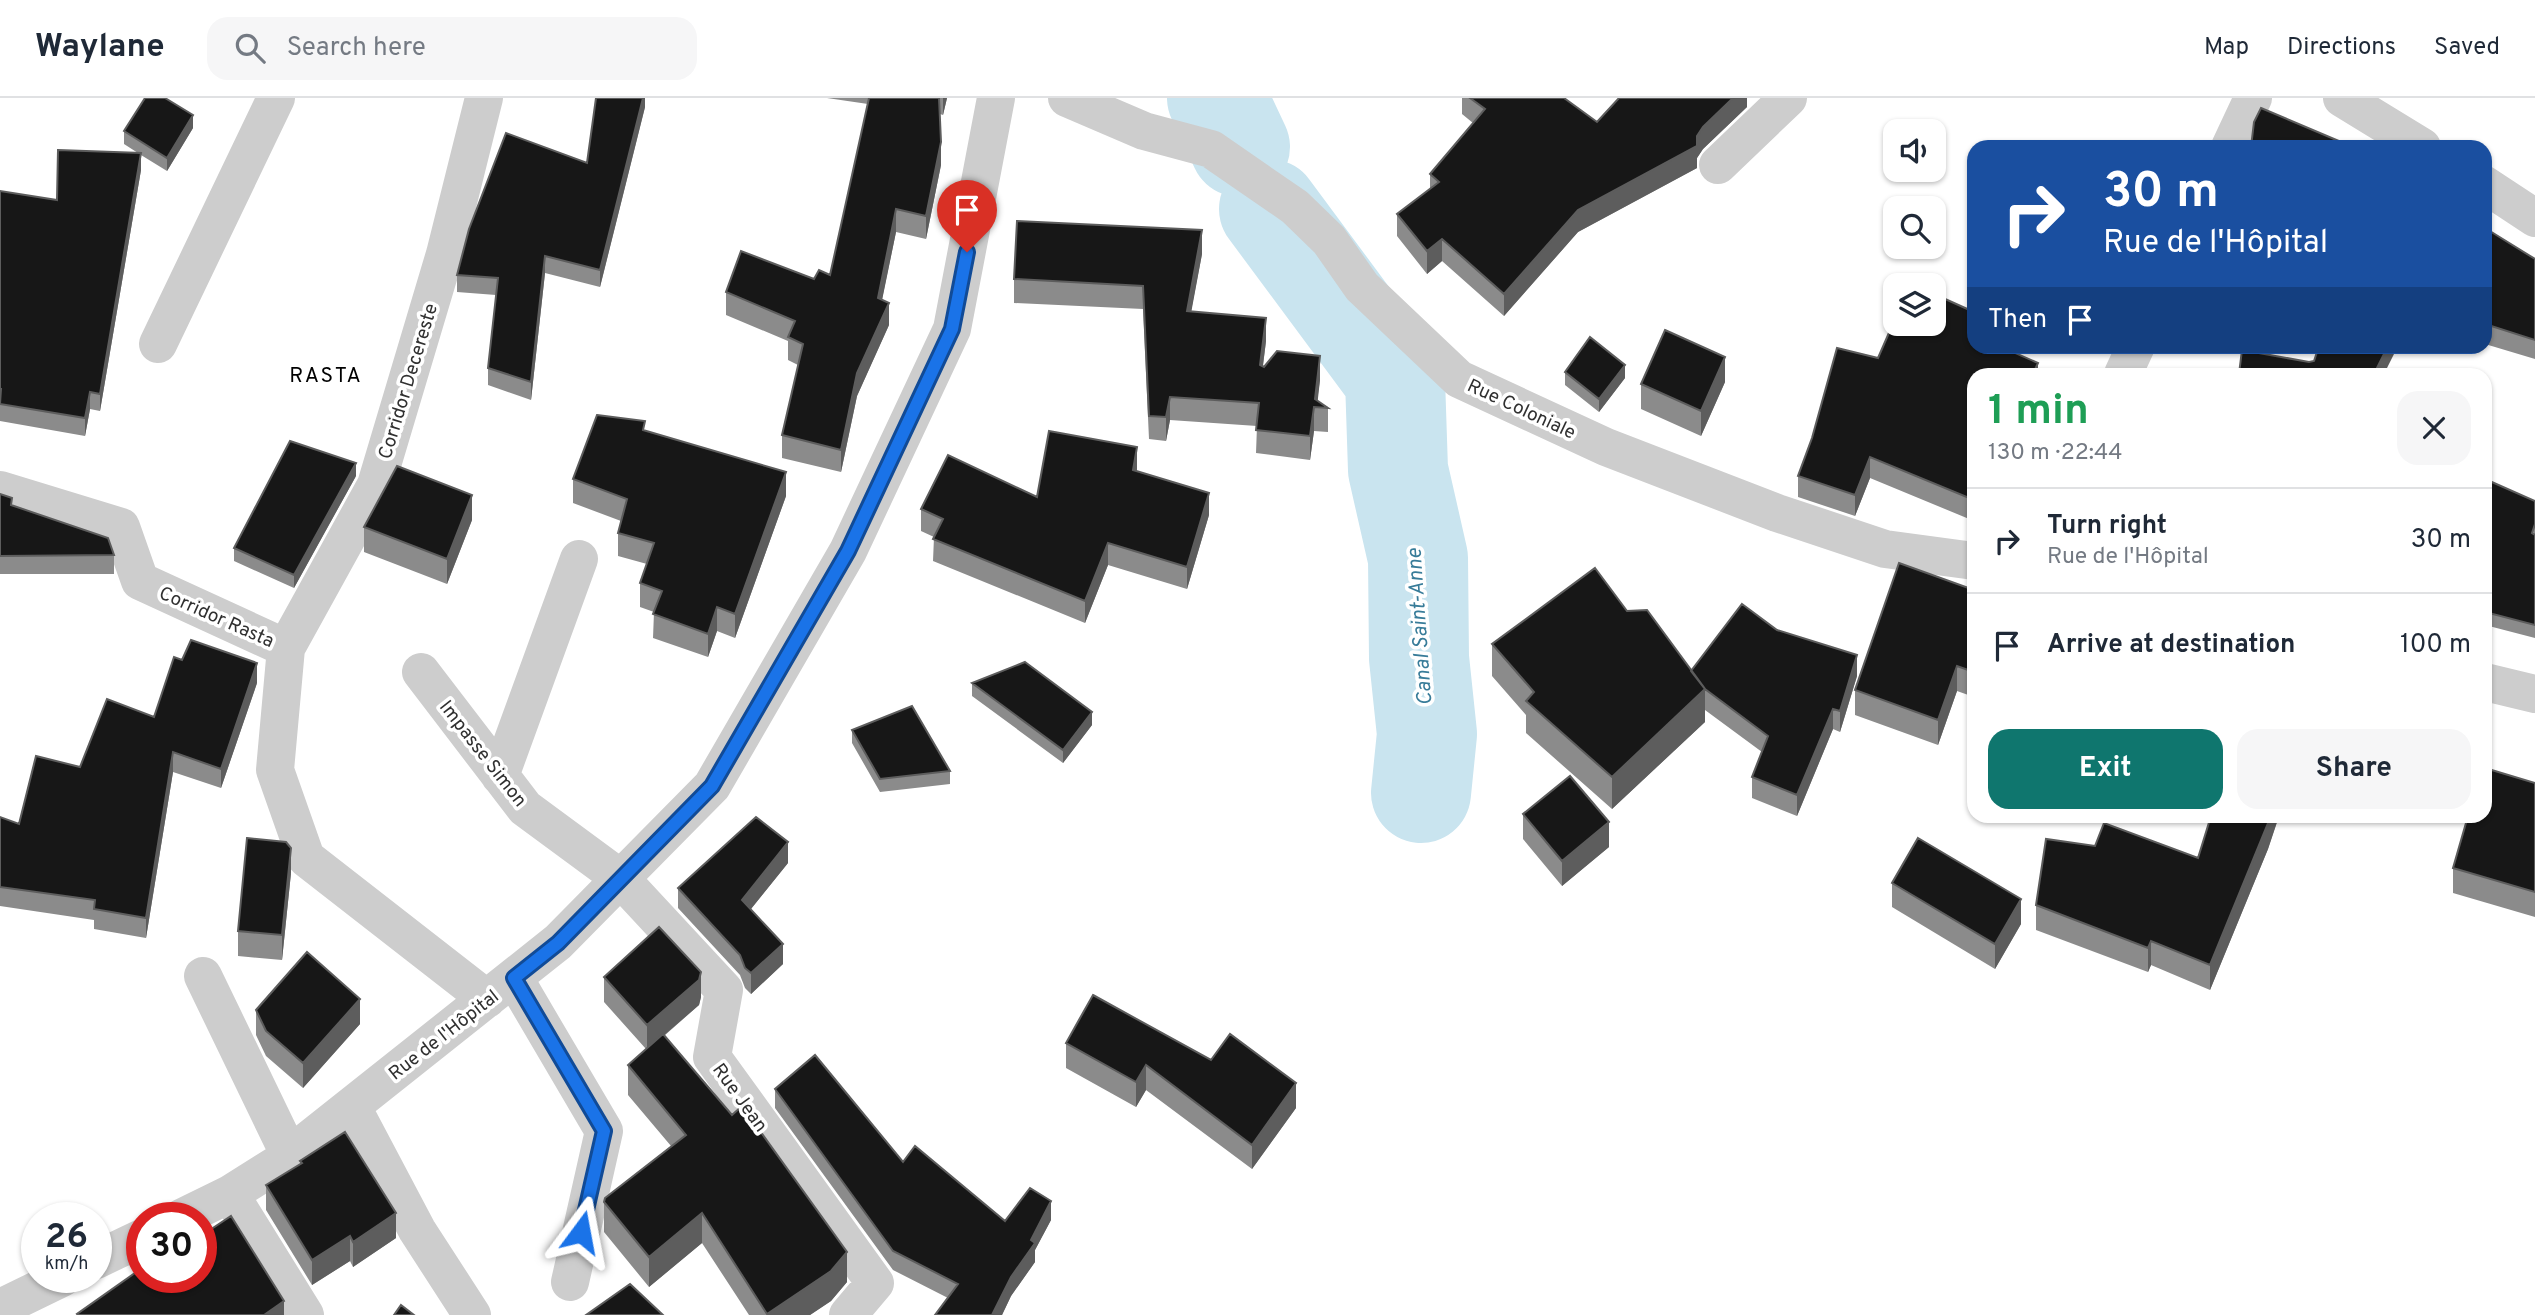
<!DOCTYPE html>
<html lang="en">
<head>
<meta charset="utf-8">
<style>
  :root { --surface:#fff; --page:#f6f6f7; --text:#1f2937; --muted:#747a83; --line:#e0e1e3; --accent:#0f766e }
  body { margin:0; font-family:Overpass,sans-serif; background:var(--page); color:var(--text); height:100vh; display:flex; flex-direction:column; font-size:26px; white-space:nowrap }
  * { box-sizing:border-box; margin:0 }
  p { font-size:23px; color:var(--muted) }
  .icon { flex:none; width:38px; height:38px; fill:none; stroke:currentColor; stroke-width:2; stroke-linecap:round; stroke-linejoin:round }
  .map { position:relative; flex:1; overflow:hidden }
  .details { position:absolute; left:1967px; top:270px; width:525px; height:455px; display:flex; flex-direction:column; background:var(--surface); border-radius:21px; box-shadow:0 2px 5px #0004 }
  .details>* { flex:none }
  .hud { position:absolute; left:1967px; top:42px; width:525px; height:214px; border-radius:21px; box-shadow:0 2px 5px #0004; background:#1a4fa0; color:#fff; overflow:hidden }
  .fabs { position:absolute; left:1883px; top:21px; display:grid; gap:14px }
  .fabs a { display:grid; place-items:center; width:63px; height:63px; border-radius:14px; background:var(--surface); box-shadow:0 2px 5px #0004; font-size:35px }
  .speed { position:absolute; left:21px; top:1104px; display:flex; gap:14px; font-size:35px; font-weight:700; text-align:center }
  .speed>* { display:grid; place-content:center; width:91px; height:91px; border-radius:50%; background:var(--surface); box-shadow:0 2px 5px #0004; line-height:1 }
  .speed small { font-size:18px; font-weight:400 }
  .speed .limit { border:10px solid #d22; background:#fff; color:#111 }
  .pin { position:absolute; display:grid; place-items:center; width:60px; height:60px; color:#fff; margin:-72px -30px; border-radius:50% 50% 50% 0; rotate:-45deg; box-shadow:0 0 7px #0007 }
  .pin .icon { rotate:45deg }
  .me { position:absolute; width:77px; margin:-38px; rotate:13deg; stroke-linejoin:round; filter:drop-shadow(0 0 5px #0008) }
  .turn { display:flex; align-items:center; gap:24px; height:147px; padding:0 21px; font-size:32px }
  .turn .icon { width:91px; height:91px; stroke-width:2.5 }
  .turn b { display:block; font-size:49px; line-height:60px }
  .then { display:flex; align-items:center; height:66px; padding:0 21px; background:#0003; gap:14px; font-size:26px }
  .round { display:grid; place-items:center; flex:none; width:74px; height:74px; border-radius:21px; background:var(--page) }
  .summary { display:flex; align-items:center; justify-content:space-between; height:119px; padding:0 21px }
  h1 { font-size:42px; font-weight:700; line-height:52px; color:#1e9e55 }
  .primary-button { display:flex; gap:14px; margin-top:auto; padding:14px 21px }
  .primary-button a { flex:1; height:80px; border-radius:21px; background:var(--accent); color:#fff; font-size:28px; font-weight:700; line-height:80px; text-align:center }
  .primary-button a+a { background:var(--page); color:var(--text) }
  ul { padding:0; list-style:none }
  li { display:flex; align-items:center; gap:21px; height:105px; padding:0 21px; border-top:2px solid var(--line) }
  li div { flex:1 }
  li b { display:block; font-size:26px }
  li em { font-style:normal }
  header { display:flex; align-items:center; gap:42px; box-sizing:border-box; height:98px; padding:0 35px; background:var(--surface); border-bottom:2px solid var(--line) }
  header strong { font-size:33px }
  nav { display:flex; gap:38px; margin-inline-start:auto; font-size:24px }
  .search { width:490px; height:63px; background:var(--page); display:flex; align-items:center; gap:18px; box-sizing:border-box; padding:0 24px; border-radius:21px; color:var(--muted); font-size:26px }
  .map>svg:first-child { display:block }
</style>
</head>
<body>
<header>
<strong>Waylane</strong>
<div class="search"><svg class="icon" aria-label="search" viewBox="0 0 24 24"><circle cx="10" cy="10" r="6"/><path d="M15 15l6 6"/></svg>Search here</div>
<nav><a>Map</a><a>Directions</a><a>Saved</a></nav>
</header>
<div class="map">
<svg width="2535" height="1217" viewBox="0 0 2535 1217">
  <rect width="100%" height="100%" fill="#fff"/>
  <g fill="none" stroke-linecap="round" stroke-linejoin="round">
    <path stroke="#c9e4ef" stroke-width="100" d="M 1217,0 L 1240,49
      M 1269,111 L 1395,281 L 1398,372 L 1418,460 L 1419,560 L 1427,636 L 1421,695"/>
    <path stroke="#cdcdcd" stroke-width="38" d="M 484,0 L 445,156 L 376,387 L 286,550 L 275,672 L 306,760 L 487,901
      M 1067,0 L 1144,33 L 1211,51 L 1295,109 L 1329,142 L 1362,189 L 1459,281 L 1606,349 L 1777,415 L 1885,451 L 1974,463
      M 2342,0 L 2422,49
      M 2230,49 L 2253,0
      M 1718,67 L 1788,0
      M 2485,87 L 2535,120
      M 158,246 L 276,0
      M 2123,276 L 2136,248
      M 0,392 L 121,429 L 140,483 L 286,550
      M 421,574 L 525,710 L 620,780 L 724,892 L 712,959 L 875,1185 L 848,1217
      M 2485,584 L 2535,596
      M 500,678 L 579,461
      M 203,878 L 290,1058
      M 514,880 L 604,1033 L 570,1184
      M 352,1009 L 417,1132 L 472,1217
      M 230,1096 L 305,1217
      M 181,1120 L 230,1096 L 281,1064 L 558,844 L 712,688 L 848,453 L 952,231 L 996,0
      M 96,1162 L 142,1140
      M 0,1210 L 62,1180"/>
  </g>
  <path fill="#8b8b8b" d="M 645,0 L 645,9 L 600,189 L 545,175 L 531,302 L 488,287 L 488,270 L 496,197 L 457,194 L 457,177 L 587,65 Z
    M 827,0 L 947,0 L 943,17 L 940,16 L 941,67 L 926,141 L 896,134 L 882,201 L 889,227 L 857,298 L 841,374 L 782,360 L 782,337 L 798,267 L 788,262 L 788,243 L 726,217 L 726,194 L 814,181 L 830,177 L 868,6 Z
    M 1462,0 L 1564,0 L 1597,24 L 1747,0 L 1747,9 L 1703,51 L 1697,60 L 1697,70 L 1578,134 L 1504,218 L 1442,163 L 1427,176 L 1397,138 L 1397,116 L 1430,91 L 1430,76 L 1473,25 L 1462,16 Z
    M 193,30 L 167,73 L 141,57 L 141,72 L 100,313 L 90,311 L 85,338 L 0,323 L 0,93 L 57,102 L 138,55 L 124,46 L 124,33 Z
    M 2485,130 L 2535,161 L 2535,261 L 2485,246 Z
    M 1202,156 L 1191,213 L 1266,243 L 1263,268 L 1320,282 L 1317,303 L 1328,310 L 1328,334 L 1314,333 L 1310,362 L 1256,355 L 1257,328 L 1170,322 L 1166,343 L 1149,341 L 1143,211 L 1014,205 L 1014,181 Z
    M 2014,255 L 2038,276 L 1974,276 L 1974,423 L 1870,380 L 1855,418 L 1798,399 L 1798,378 L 1878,260 Z
    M 1565,274 L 1625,280 L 1599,314 L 1565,287 Z
    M 1725,284 L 1701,338 L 1641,311 L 1641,286 Z
    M 645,333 L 786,398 L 735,540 L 717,533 L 708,559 L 653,540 L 654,514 L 640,509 L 640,485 L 647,466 L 618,458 L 618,435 L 621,423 L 573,405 L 573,381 Z
    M 1137,371 L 1137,373 L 1209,417 L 1187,491 L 1108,467 L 1085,525 L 933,463 L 934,439 L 921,433 L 921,411 L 1037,399 Z
    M 356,378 L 294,490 L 234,463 L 234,450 Z
    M 2485,381 L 2535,403 L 2535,540 L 2485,527 Z
    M 0,396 L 12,408 L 114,457 L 114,476 L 0,476 Z
    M 472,422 L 447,486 L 364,454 L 364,429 Z
    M 1974,492 L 1974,599 L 1957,593 L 1938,647 L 1855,617 L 1855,592 Z
    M 1627,513 L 1691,573 L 1777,532 L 1857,578 L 1840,634 L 1833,631 L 1797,718 L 1752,700 L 1752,679 L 1762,654 L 1705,612 L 1705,624 L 1612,711 L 1526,635 L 1526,617 L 1492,578 L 1492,546 Z
    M 257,585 L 221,690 L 173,674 L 146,840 L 94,831 L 94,822 L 0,808 L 0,719 L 19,726 L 80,669 Z
    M 972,585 L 1092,627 L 1063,665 L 972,598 Z
    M 852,632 L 950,673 L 950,686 L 880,694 L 852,645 Z
    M 2535,685 L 2535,819 L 2453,795 L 2453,770 Z
    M 1523,716 L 1609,749 L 1562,788 L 1523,741 Z
    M 2211,718 L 2279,718 L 2268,751 L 2210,892 L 2151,867 L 2148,874 L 2036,832 L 2036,807 L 2198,760 Z
    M 788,765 L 751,811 L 783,866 L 751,896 L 745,890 L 740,877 L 678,810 L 678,790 Z
    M 291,775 L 282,862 L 238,858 L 238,833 Z
    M 1892,785 L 2021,826 L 1995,871 L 1892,809 Z
    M 604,879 L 701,899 L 699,907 L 664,938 L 847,1184 L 831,1203 L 810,1217 L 749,1217 L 702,1145 L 649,1189 L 604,1134 L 604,1104 L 671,1048 L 628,997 L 628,967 L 646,951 L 604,904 Z
    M 256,912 L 360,926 L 303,990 L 266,958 L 256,937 Z
    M 1066,945 L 1211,962 L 1296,1010 L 1252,1071 L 1146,992 L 1136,1009 L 1066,970 Z
    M 775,991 L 1005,1123 L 1051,1122 L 1035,1152 L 1035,1164 L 1011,1198 L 1002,1217 L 935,1217 L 948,1200 L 893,1172 L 775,1010 Z
    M 300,1063 L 396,1140 L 353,1169 L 350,1163 L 312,1187 L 266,1112 L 266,1087 L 300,1066 Z"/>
  <path fill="#5d5d5d" d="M 643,0 L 645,0 L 645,9 L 600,189 L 600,172 Z
    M 943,0 L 947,0 L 943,17 Z
    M 1733,0 L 1747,0 L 1747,9 L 1703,51 L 1697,60 L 1697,70 L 1578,134 L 1504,218 L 1504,196 L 1578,112 L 1697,38 L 1703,29 Z
    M 193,17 L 193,30 L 167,73 L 167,60 Z
    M 941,44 L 941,67 L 926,141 L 926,118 Z
    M 141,55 L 141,72 L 100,313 L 100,296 Z
    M 896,111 L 896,134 L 878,222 L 878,200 Z
    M 1202,132 L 1202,156 L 1187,237 L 1187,213 Z
    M 1442,141 L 1442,163 L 1427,176 L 1427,153 Z
    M 545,158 L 545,175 L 531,302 L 531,284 Z
    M 889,205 L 889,227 L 857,298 L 841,374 L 841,352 L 857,275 Z
    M 1266,220 L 1266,243 L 1260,290 L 1260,267 Z
    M 2007,248 L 2017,248 L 2006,272 L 2006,251 Z
    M 2388,248 L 2398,248 L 2384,276 L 2374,276 Z
    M 1320,258 L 1320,282 L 1317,309 L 1315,301 Z
    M 1725,259 L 1725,284 L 1701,338 L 1701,313 Z
    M 2038,265 L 2038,276 L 2033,276 Z
    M 1625,267 L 1625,280 L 1599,314 L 1599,301 Z
    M 90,294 L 90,311 L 85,338 L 85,320 Z
    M 1170,299 L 1170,322 L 1166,343 L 1166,319 Z
    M 1314,309 L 1314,333 L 1310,362 L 1310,338 Z
    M 1137,349 L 1137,371 L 1133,394 L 1133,372 Z
    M 1870,359 L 1870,380 L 1855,418 L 1855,397 Z
    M 356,365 L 356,378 L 294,490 L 294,477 Z
    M 786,374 L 786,398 L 735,540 L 735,516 Z
    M 1209,395 L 1209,417 L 1187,491 L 1187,469 Z
    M 472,397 L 472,422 L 447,486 L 447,461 Z
    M 1108,445 L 1108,467 L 1085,525 L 1085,503 Z
    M 717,509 L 717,533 L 708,559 L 708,536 Z
    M 1857,557 L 1857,578 L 1840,634 L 1840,613 Z
    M 257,565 L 257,585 L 221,690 L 221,671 Z
    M 1957,568 L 1957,593 L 1938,647 L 1938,622 Z
    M 1705,591 L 1705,624 L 1612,711 L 1612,679 Z
    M 1833,611 L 1833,631 L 1797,718 L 1797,697 Z
    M 1092,614 L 1092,627 L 1063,665 L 1063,652 Z
    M 173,654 L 173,674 L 146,840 L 146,820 Z
    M 2271,718 L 2279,718 L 2268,751 L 2210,892 L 2210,867 Z
    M 1609,724 L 1609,749 L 1562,788 L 1562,763 Z
    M 788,744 L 788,765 L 742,822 L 742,802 Z
    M 291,750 L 291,775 L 282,862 L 282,837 Z
    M 2021,801 L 2021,826 L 1995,871 L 1995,846 Z
    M 2151,843 L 2151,867 L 2148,874 L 2148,850 Z
    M 783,846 L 783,866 L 751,896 L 751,875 Z
    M 701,874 L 701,899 L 699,907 L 647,952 L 647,927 Z
    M 360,901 L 360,926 L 303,990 L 303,965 Z
    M 1146,967 L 1146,992 L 1136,1009 L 1136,984 Z
    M 1296,985 L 1296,1010 L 1252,1071 L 1252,1047 Z
    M 1051,1103 L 1051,1122 L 1035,1152 L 1035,1164 L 1011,1198 L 1002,1217 L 992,1217 Z
    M 396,1115 L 396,1140 L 353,1169 L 353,1144 Z
    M 702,1115 L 702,1145 L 649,1189 L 649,1159 Z
    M 350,1138 L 350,1163 L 312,1187 L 312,1162 Z
    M 847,1154 L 847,1184 L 831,1203 L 810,1217 L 767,1217 L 767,1216 Z
    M 284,1203 L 284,1217 L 264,1217 Z"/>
  <path fill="#171717" stroke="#5d5d5d" stroke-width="2" d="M 145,0 L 165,0 L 193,17 L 167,60 L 124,33 Z
    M 596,0 L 643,0 L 600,172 L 545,158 L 531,284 L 488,270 L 498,180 L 457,177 L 469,131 L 506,35 L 587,65 Z
    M 869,0 L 939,0 L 941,44 L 926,118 L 896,111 L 878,200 L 889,205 L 857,275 L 841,352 L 782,337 L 803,246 L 788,239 L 795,223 L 726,194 L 741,153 L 814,181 L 819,172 L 830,177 Z
    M 1470,0 L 1564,0 L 1597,24 L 1619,0 L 1733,0 L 1703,29 L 1697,38 L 1697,48 L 1578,112 L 1504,196 L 1442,141 L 1427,153 L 1397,116 L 1439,84 L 1430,76 L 1485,11 Z
    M 2261,10 L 2353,49 L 2251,49 L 2254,24 Z
    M 58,52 L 141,55 L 100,296 L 90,294 L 85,320 L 0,306 L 1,291 L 0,291 L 0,93 L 57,102 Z
    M 1017,123 L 1202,132 L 1187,213 L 1266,220 L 1260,267 L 1264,269 L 1277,253 L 1320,258 L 1315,301 L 1328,310 L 1314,309 L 1310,338 L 1256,332 L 1259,305 L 1170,299 L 1166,319 L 1149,318 L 1143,188 L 1014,181 Z
    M 2485,130 L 2535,161 L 2535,242 L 2485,226 Z
    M 1934,196 L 1974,214 L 1974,248 L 2007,248 L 2006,251 L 2038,265 L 2033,276 L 1974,276 L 1974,402 L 1870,359 L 1855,397 L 1798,378 L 1812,340 L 1837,250 L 1878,260 L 1895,221 L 1895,226 L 1934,226 Z
    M 1665,232 L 1725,259 L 1701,313 L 1641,286 Z
    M 1590,239 L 1625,267 L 1599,301 L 1565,274 Z
    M 2319,248 L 2388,248 L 2374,276 L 2239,276 L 2242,252 L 2309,264 L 2314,263 Z
    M 597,317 L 645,323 L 643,332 L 786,374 L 735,516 L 717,509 L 708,536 L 653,516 L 662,493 L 640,485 L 654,445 L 618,435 L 627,401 L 573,381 Z
    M 1049,333 L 1137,349 L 1133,372 L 1209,395 L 1187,469 L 1108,445 L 1085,503 L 933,441 L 943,421 L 921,411 L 948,357 L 1037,399 Z
    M 290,343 L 356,365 L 294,477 L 234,450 Z
    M 397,368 L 472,397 L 447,461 L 364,429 Z
    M 2485,381 L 2535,403 L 2535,426 L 2532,435 L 2535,437 L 2535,527 L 2485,514 Z
    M 0,396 L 12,400 L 11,407 L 108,440 L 114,457 L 0,458 Z
    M 1899,465 L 1974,492 L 1974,574 L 1957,568 L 1938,622 L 1855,592 Z
    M 1595,470 L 1627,513 L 1647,512 L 1705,591 L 1612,679 L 1526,603 L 1534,594 L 1492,546 Z
    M 1742,506 L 1777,532 L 1857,557 L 1840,613 L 1833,611 L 1797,697 L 1752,679 L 1768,638 L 1705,591 L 1691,573 Z
    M 191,542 L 257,565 L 221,671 L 173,654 L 146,820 L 94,811 L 95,802 L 0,789 L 0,719 L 19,726 L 36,658 L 80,669 L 107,601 L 154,619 L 174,559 L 182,562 Z
    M 1025,564 L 1092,614 L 1063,652 L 972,585 Z
    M 912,608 L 950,673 L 880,681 L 852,632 Z
    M 2485,670 L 2535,685 L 2535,794 L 2453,770 L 2468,718 L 2485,718 Z
    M 1570,678 L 1609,724 L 1562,763 L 1523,716 Z
    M 2211,718 L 2271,718 L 2210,867 L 2151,843 L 2148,850 L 2036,807 L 2046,741 L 2095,748 L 2104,725 L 2198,760 Z
    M 756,719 L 788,744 L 742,802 L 783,846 L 751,875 L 745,870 L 740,857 L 678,790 Z
    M 247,740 L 286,744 L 291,750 L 282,837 L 238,833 Z
    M 1918,740 L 2021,801 L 1995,846 L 1892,785 Z
    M 659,829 L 701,874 L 699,882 L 647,927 L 604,879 Z
    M 307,854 L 360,901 L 303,965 L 266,933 L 256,912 Z
    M 1093,897 L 1211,962 L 1230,936 L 1296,985 L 1252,1047 L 1146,967 L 1136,984 L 1066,945 Z
    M 663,936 L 732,1017 L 742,1008 L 847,1154 L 831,1173 L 767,1216 L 702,1115 L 649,1159 L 604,1104 L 605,1100 L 686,1037 L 628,967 Z
    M 815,957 L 903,1064 L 915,1048 L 1005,1123 L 1030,1090 L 1051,1103 L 1031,1142 L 1035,1145 L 1011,1179 L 992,1217 L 935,1217 L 958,1186 L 893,1153 L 775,991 Z
    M 345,1034 L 396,1115 L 353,1144 L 350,1138 L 312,1162 L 266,1087 L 302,1065 L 300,1063 Z
    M 231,1118 L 284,1203 L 264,1217 L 78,1217 L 77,1216 L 142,1170 L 142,1180 L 201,1180 L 201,1138 Z
    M 630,1186 L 663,1217 L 586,1217 Z
    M 401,1207 L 414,1217 L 394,1217 Z"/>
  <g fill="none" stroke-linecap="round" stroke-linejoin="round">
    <defs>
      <path id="route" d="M 581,1134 L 604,1033 L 514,880 L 558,845 L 712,688 L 848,453 L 952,231 L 967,154"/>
    </defs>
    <use href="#route" stroke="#114b97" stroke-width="18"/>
    <use href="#route" stroke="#1a73e8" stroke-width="12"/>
  </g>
  <g text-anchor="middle" stroke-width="7" stroke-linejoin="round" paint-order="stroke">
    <g font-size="19" fill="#303030" stroke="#fff">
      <text transform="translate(407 283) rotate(-73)" y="7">Corridor Decereste</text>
      <text transform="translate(1522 310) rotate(25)" y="7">Rue Coloniale</text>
      <text transform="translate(217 518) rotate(24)" y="7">Corridor Rasta</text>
      <text transform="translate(484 655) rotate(52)" y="7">Impasse Simon</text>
      <text transform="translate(443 936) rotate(-38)" y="7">Rue de l'Hôpital</text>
      <text transform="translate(741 999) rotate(54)" y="7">Rue Jean</text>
    </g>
    <g font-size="21" letter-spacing="2" fill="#000" stroke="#fff">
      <text x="326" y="284">RASTA</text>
    </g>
    <g font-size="21" font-style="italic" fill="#387c99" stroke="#fff">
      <text transform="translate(1419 529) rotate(-94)" y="7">Canal Saint-Anne</text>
    </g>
  </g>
</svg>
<div class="fabs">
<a><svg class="icon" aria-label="sound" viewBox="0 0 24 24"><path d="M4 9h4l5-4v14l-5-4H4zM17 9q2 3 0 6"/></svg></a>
<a><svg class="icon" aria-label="search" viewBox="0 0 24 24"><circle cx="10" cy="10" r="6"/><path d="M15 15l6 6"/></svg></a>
<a><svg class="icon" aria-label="layers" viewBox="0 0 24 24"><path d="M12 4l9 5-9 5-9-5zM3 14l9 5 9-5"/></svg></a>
</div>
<div class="speed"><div>26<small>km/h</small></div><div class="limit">30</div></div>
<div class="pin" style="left:967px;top:154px;background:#d93025"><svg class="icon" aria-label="arrive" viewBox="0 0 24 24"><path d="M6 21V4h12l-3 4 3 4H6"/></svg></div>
<svg class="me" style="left:581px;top:1134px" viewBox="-20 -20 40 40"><path d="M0-17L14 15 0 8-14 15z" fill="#1a73e8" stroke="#fff" stroke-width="4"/></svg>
<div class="hud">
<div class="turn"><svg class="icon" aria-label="right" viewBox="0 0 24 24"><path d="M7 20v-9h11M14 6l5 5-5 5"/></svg><div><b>30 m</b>Rue de l'Hôpital</div></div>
<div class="then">Then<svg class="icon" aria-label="arrive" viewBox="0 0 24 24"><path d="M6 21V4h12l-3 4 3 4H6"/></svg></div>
</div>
<section class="details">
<div class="summary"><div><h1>1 min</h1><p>130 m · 22:44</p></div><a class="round"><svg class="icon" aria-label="close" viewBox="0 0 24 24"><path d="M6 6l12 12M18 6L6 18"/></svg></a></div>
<ul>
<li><svg class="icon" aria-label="right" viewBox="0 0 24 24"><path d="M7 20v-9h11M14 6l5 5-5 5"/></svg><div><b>Turn right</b><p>Rue de l'Hôpital</p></div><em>30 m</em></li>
<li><svg class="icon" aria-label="arrive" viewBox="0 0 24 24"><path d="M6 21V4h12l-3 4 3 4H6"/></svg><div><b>Arrive at destination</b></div><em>100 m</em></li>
</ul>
<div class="primary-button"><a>Exit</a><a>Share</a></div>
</section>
</div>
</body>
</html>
